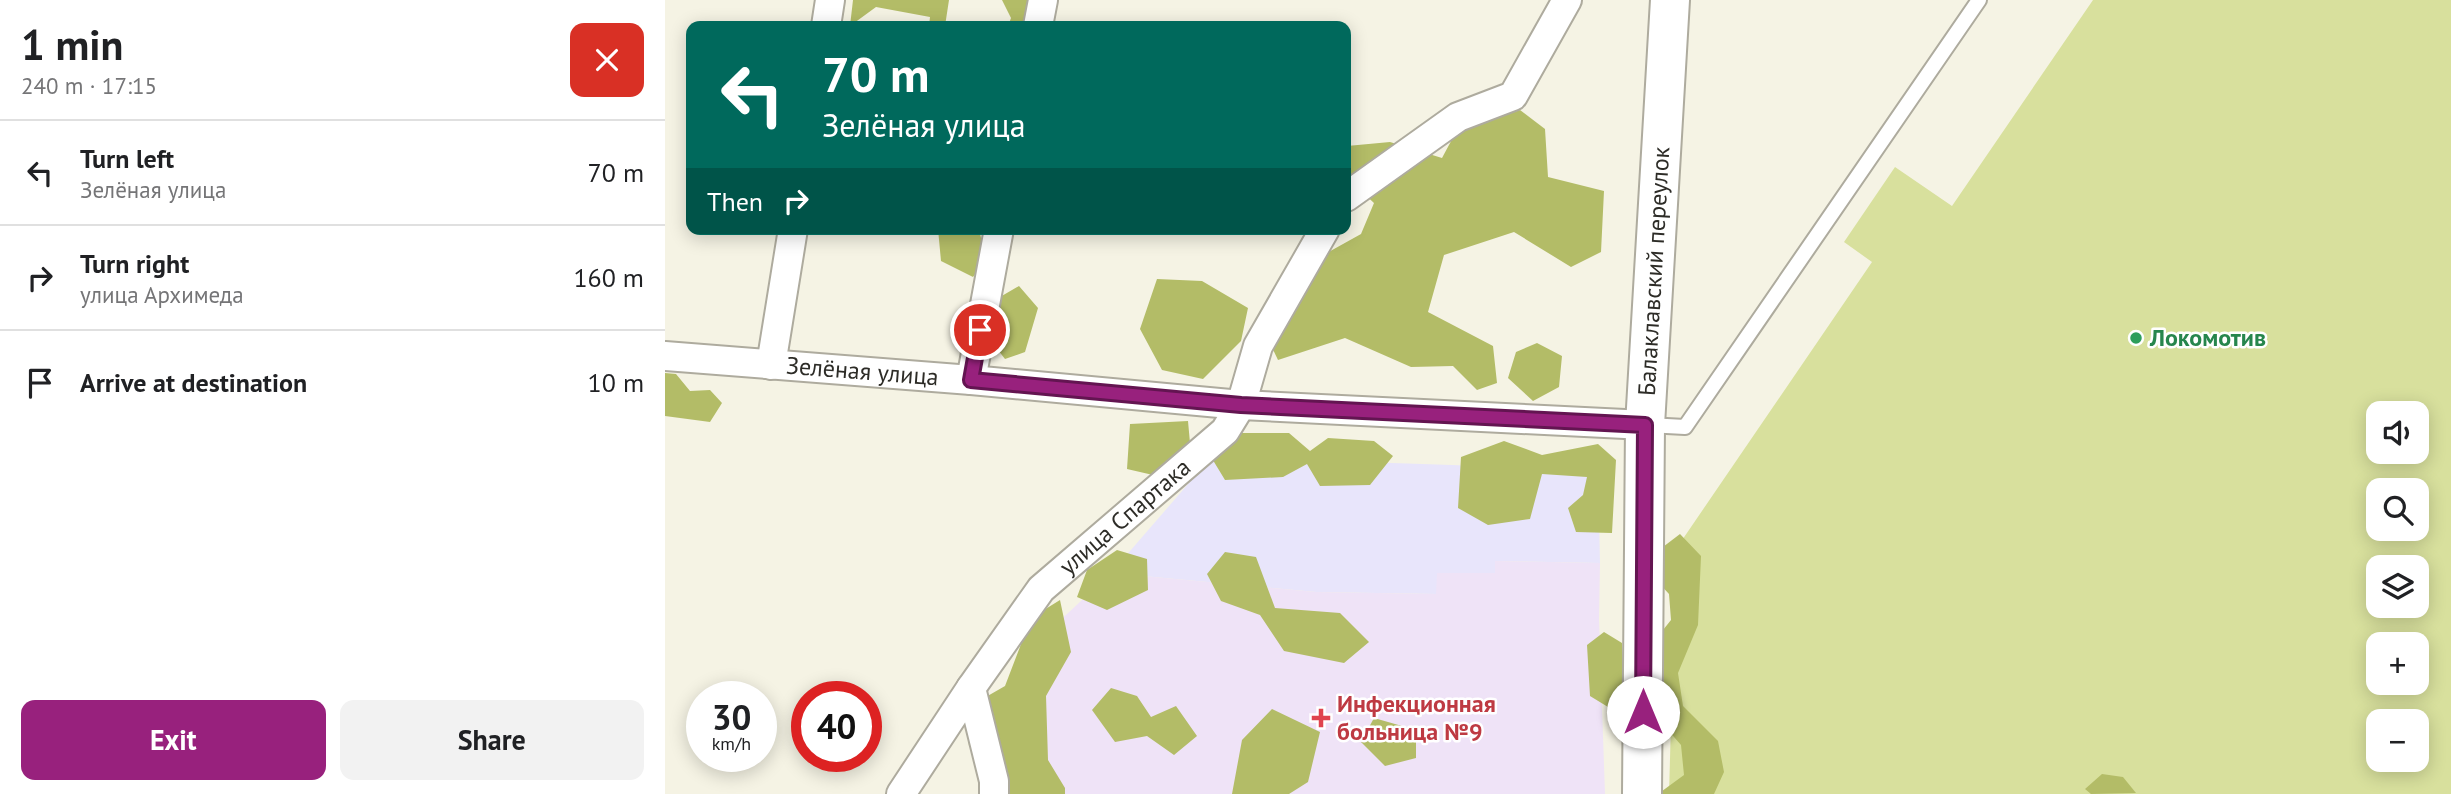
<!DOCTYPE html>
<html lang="en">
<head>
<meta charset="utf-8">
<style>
  :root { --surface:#fff; --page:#f2f2f2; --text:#202124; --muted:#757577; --line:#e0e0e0; --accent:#98217d }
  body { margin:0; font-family:"PT Sans",sans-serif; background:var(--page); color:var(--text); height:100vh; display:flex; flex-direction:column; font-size:26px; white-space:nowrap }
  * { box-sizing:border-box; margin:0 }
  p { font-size:23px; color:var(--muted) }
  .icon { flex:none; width:38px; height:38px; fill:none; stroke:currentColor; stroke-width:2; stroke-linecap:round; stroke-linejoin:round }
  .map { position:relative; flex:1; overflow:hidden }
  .side { display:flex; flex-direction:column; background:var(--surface); width:665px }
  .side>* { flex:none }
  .top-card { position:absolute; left:21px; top:21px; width:665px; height:214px; border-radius:14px; box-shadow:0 4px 18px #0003; background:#00695c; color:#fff; overflow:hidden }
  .fabs { position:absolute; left:1701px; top:401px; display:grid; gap:14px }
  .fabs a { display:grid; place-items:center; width:63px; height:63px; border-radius:14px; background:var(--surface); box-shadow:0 4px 18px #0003; font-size:35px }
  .speed { position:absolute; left:21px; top:681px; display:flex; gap:14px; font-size:35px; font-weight:700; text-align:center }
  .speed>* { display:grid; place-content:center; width:91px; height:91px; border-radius:50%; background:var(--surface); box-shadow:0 4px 18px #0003; line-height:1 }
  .speed small { font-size:18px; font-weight:400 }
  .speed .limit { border:10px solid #d22; background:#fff; color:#111 }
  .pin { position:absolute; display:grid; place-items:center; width:60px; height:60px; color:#fff; margin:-30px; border:4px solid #fff; border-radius:50%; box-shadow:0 2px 7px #0007 }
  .me { position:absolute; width:77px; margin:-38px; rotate:0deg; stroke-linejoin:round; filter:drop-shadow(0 0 5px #0008) }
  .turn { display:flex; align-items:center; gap:24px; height:147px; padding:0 21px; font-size:32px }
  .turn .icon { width:91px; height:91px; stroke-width:2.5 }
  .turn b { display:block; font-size:49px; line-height:60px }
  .then { display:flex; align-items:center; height:66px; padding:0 21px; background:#0003; gap:14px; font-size:26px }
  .round { display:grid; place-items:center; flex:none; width:74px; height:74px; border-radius:14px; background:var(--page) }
  .summary { display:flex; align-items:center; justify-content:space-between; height:119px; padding:0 21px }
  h1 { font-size:42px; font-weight:800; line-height:52px }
  .action { display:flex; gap:14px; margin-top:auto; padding:14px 21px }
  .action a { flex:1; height:80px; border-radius:14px; background:var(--accent); color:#fff; font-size:28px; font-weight:800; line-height:80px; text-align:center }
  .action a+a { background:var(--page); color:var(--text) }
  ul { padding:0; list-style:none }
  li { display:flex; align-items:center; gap:21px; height:105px; padding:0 21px; border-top:2px solid var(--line) }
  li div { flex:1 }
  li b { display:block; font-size:26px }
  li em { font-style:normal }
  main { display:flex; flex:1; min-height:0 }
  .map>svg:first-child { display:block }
</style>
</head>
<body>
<main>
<section class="side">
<div class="summary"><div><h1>1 min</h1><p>240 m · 17:15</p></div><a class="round" style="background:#d93025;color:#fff"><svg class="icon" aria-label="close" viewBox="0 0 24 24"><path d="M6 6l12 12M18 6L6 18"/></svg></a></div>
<ul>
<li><svg class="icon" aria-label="left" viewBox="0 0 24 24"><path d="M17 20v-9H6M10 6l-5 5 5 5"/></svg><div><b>Turn left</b><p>Зелёная улица</p></div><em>70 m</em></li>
<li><svg class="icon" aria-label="right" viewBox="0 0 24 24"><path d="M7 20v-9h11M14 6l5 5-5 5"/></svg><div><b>Turn right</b><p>улица Архимеда</p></div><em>160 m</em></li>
<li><svg class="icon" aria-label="arrive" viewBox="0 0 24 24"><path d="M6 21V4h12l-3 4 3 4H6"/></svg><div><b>Arrive at destination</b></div><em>10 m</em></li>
</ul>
<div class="action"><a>Exit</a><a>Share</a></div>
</section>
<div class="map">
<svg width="1786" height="794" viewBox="0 0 1786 794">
  <rect width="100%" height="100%" fill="#f5f3e4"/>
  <path fill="#e8e5fb" d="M 638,460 L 933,470 L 935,563 L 831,561 L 830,573 L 772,573 L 772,594 L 651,592 L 446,573 L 543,461 Z"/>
  <path fill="#efe3f7" d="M 830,561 L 935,563 L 934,619 L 940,794 L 376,794 L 372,642 L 446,573 L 651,592 L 771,594 L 772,573 L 830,573 Z"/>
  <path fill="#d8e09d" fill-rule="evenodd" d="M 1428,0 L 1786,0 L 1786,794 L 1004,794 L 1011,549 L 1207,262 L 1179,242 L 1230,167 L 1287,206 ZM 1713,413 L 1752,413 L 1752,452 L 1713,452 ZM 1713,490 L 1752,490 L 1752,528 L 1713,528 ZM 1713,567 L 1752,567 L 1752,606 L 1713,606 ZM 1713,644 L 1752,644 L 1752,682 L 1713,682 ZM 1713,721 L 1752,721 L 1752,760 L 1713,760 Z"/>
  <path fill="#b3bc67" d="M 188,0 L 284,0 L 280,26 L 264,26 L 265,17 L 211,7 L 185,26 Z
    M 337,0 L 368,0 L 360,19 L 361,26 L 343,26 L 346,18 Z
    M 855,110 L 880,129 L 883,177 L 939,191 L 936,252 L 906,267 L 849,232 L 779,255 L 763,312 L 828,346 L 832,383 L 812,390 L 788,366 L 746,367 L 680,338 L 613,360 L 603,339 L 660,254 L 696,234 L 709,203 L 681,177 L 682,146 L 725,142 L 777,158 L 792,130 Z
    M 273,229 L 314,229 L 321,260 L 308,277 L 276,261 Z
    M 492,279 L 537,281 L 583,308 L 576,341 L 538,379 L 497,370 L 475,329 Z
    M 354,286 L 373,308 L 360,352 L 340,359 L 326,341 L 335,297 Z
    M 872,343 L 897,356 L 894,387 L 868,401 L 843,378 L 851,352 Z
    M 0,373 L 11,374 L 25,391 L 45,390 L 57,403 L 45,422 L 0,416 Z
    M 523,421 L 525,443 L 488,475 L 462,469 L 465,424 Z
    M 563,433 L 624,433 L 645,451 L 663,438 L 709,441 L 728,456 L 705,485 L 655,486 L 642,464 L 618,477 L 560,480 L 543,452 Z
    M 839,441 L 877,455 L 933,444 L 951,460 L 947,533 L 911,532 L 903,508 L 918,495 L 922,477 L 877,474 L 865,519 L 823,525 L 793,508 L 796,457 Z
    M 1015,534 L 1036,556 L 1033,625 L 1013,673 L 1018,706 L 1053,741 L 1059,772 L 1049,794 L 993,794 L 1019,775 L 1016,745 L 989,714 L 990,640 L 1006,620 L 1004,594 L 992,581 L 994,550 Z
    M 452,550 L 482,559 L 483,590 L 442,610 L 412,597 L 422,570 Z
    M 560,552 L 591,557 L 610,608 L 675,613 L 704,642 L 679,663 L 619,651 L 595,615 L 556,601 L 542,574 Z
    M 395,600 L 406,652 L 381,696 L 383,760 L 400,788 L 400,794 L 343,794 L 343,782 L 304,746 L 300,709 L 340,686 L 366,618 Z
    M 939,632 L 957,643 L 959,693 L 943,707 L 925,696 L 922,645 Z
    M 446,688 L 472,696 L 486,717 L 511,706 L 532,736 L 509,755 L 482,736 L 450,742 L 427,710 Z
    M 607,709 L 655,732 L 643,782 L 624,794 L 567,794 L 577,740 Z
    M 709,718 L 751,730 L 751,758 L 720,766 L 696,742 Z
    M 1437,774 L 1458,777 L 1471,793 L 1426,794 L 1420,789 Z"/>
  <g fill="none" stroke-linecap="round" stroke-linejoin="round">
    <defs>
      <path id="lane" d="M 983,425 L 1020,427 L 1314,0"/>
      <g id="street">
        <path d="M 161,26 L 165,0"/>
        <path d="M 373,26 L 378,0"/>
        <path d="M 681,197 L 793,117 L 848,96 L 902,0"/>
        <path id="s1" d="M 0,356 L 306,380 L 576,405 L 980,425"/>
        <path d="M 106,365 L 128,229"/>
        <path d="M 306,380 L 334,229"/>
        <path d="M 306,688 L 329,781 L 329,794"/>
        <path id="s2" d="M 236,794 L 306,688 L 376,589 L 560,431 L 576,405 L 593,346 L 660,229"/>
      </g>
      <g id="secondary">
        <path id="s3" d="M 977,794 L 980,425 L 1005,0"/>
      </g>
    </defs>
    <use href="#lane" stroke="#aeab9e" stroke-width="18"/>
    <use href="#street" stroke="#aeab9e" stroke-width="32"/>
    <use href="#secondary" stroke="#aeab9e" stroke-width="42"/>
    <use href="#lane" stroke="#fff" stroke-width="14"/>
    <use href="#street" stroke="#fff" stroke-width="28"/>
    <use href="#secondary" stroke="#fff" stroke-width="38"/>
  </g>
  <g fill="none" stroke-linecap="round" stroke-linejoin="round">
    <defs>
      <path id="route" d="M 315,330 L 306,380 L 576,405 L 980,425 L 978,712"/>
    </defs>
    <use href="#route" stroke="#631551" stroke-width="18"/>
    <use href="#route" stroke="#98217d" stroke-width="12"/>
  </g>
  <circle fill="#2e9e5b" stroke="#fff" stroke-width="2.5" cx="1471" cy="338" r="7"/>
  <path fill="#e0444e" stroke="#fff" stroke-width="2.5" d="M652.5 707.5h7v7h7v7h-7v7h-7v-7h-7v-7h7z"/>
  <g text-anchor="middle" stroke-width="5" stroke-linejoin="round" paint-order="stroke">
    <g font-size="24" fill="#2d2c27" stroke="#fff">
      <text dy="8" stroke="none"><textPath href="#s3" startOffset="523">Балаклавский переулок</textPath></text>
      <text dy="8" stroke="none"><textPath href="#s1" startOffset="198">Зелёная улица</textPath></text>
      <text dy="8" stroke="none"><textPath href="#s2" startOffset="359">улица Спартака</textPath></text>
    </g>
    <g font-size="24" font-weight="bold" fill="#27864d" stroke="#fff" text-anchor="start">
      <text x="1485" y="346">Локомотив</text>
    </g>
    <g font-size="24" font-weight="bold" fill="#be3a42" stroke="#fff" text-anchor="start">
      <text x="672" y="712">Инфекционная<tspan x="672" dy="28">больница №9</tspan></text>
    </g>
  </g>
</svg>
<div class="fabs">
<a><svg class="icon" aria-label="sound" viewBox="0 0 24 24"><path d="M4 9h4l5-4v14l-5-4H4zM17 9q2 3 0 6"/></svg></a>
<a><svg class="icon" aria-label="search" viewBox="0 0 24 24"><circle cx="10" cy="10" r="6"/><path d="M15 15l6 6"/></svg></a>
<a><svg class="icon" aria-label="layers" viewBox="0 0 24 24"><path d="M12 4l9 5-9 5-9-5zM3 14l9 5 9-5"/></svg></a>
<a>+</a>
<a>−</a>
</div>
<div class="speed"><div>30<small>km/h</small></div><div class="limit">40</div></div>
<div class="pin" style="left:315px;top:330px;background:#d93025"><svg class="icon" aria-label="arrive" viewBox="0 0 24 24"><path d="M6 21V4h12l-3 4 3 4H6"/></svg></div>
<svg class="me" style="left:978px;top:712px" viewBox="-20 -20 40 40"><circle r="19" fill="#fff"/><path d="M0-13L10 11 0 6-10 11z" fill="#98217d"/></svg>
<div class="top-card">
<div class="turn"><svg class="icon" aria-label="left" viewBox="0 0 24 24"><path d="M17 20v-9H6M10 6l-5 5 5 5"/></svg><div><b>70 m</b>Зелёная улица</div></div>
<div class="then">Then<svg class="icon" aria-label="right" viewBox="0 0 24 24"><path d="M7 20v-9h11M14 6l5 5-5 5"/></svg></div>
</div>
</div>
</main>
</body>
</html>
